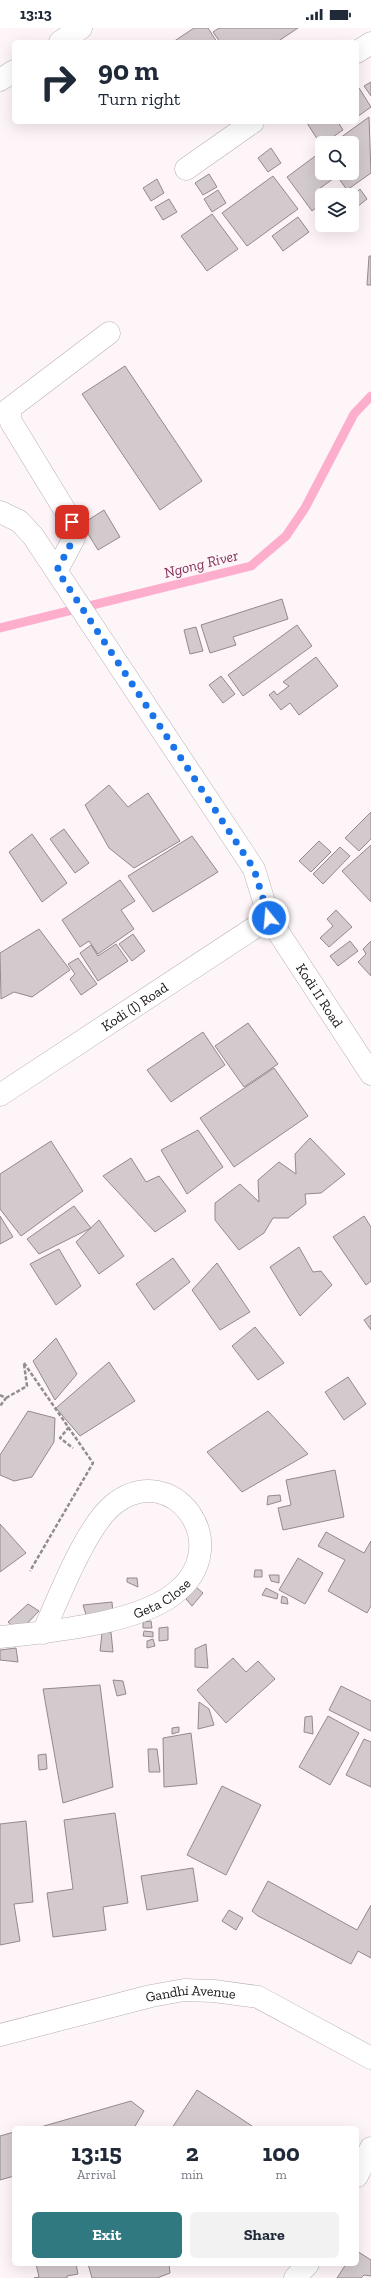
<!DOCTYPE html>
<html lang="en">
<head>
<meta charset="utf-8">
<style>
  :root { --surface:#fff; --page:#f2f2f3; --text:#1f2937; --muted:#747a83; --accent:#317981 }
  body { margin:0; font-family:"Zilla Slab",serif; background:var(--page); color:var(--text); height:100vh; display:flex; flex-direction:column; font-size:15px; white-space:nowrap }
  * { box-sizing:border-box; margin:0 }
  p { font-size:13px; color:var(--muted) }
  .icon { flex:none; width:22px; height:22px; fill:none; stroke:currentColor; stroke-width:2; stroke-linecap:round; stroke-linejoin:round }
  .map { position:relative; flex:1; overflow:hidden }
  .details { position:absolute; left:12px; top:2098px; width:347px; height:140px; display:flex; flex-direction:column; background:var(--surface); border-radius:6px; box-shadow:0 4px 16px #0002 }
  .details>* { flex:none }
  .guide { position:absolute; left:12px; top:12px; width:347px; height:84px; border-radius:6px; box-shadow:0 4px 16px #0002; background:#fff; color:var(--text); overflow:hidden }
  .fabs { position:absolute; left:315px; top:108px; display:grid; gap:8px }
  .fabs a { display:grid; place-items:center; width:44px; height:44px; border-radius:6px; background:var(--surface); box-shadow:0 4px 16px #0002; font-size:20px }
  .pin { position:absolute; display:grid; place-items:center; width:34px; height:34px; color:#fff; margin:-17px; border-radius:8px; box-shadow:0 2px 6px #0006 }
  .me { position:absolute; width:44px; margin:-22px; rotate:343deg; stroke-linejoin:round; filter:drop-shadow(0 0 3px #0008) }
  .turn { display:flex; align-items:center; gap:14px; height:84px; padding:0 20px; font-size:18px }
  .turn .icon { width:52px; height:52px; stroke-width:2.5 }
  .turn b { display:block; font-size:28px; line-height:34px }
  .eta { display:flex; justify-content:space-evenly; align-items:center; height:68px; text-align:center }
  .eta b { font-size:24px; font-weight:700; line-height:28px }
  .cta { display:flex; gap:8px; margin-top:auto; padding:8px 20px }
  .cta a { flex:1; height:46px; border-radius:6px; background:var(--accent); color:#fff; font-size:16px; font-weight:700; line-height:46px; text-align:center }
  .cta a+a { background:var(--page); color:var(--text) }
  .status { display:flex; justify-content:space-between; align-items:center; height:28px; padding:0 20px; background:var(--surface); direction:ltr }
  .status svg { height:11px; fill:currentColor }
  .map>svg:first-child { display:block }
</style>
</head>
<body>
<div class="status"><b>13:13</b><svg viewBox="0 0 49 12"><path d="M0 12V9h3v3zM5 12V6h3v6zM10 12V3h3v9zM15 12V0h3v12zM26 1h20v11H26zM47 4h2v5h-2z"/></svg></div>
<div class="map">
<svg width="371" height="2250" viewBox="0 0 371 2250">
  <rect width="100%" height="100%" fill="#fef5f8"/>
  <g fill="none" stroke-linecap="round" stroke-linejoin="round">
    <path stroke="#fdaecc" stroke-width="9" d="M 0,600 L 251,538 L 286,508 L 305,480 L 354,386 L 371,368"/>
  </g>
  <path fill="#d3cacd" stroke="#928a8d" d="M 194,0 L 208,0 L 217,14 L 173,14 Z
    M 219,0 L 298,0 L 277,14 L 220,14 L 213,4 Z
    M 371,54 L 371,68 L 364,58 Z
    M 359,60 L 371,79 L 357,89 L 357,61 Z
    M 369,89 L 371,145 L 347,162 L 337,148 L 319,161 L 324,167 L 322,175 L 312,183 L 287,149 L 322,123 L 322,145 L 352,145 L 352,115 L 333,115 Z
    M 308,94 L 338,94 L 343,102 L 321,117 L 307,95 Z
    M 271,120 L 281,135 L 268,144 L 258,130 Z
    M 209,146 L 217,159 L 203,167 L 195,155 Z
    M 273,148 L 298,181 L 247,218 L 222,185 Z
    M 157,151 L 164,165 L 151,173 L 143,160 Z
    M 360,161 L 367,171 L 352,183 L 352,168 Z
    M 218,162 L 226,175 L 212,184 L 204,171 Z
    M 169,171 L 177,184 L 163,192 L 155,179 Z
    M 212,186 L 238,221 L 207,243 L 181,208 Z
    M 298,189 L 309,204 L 283,223 L 272,208 Z
    M 369,228 L 371,228 L 371,257 L 367,257 Z
    M 125,338 L 202,453 L 160,482 L 82,366 Z
    M 104,482 L 120,509 L 98,522 L 82,496 Z
    M 282,571 L 288,591 L 233,609 L 236,617 L 210,625 L 201,597 Z
    M 297,597 L 312,618 L 243,668 L 228,647 Z
    M 196,599 L 203,623 L 190,626 L 184,602 Z
    M 316,629 L 338,658 L 299,687 L 290,675 L 281,682 L 269,667 L 274,663 L 277,667 L 289,658 L 283,654 Z
    M 221,648 L 235,666 L 223,675 L 209,657 Z
    M 109,757 L 128,779 L 148,765 L 180,813 L 134,840 L 109,820 L 85,777 Z
    M 371,784 L 371,811 L 359,823 L 345,810 Z
    M 64,801 L 89,835 L 75,845 L 50,811 Z
    M 32,806 L 67,855 L 42,874 L 9,824 Z
    M 192,808 L 218,844 L 153,884 L 128,848 Z
    M 319,813 L 331,824 L 311,844 L 299,833 Z
    M 371,817 L 371,874 L 342,843 Z
    M 340,819 L 350,828 L 323,856 L 313,846 Z
    M 120,852 L 135,873 L 121,882 L 134,901 L 98,926 L 89,913 L 80,919 L 62,892 Z
    M 336,882 L 352,899 L 329,919 L 320,910 L 333,898 L 327,891 Z
    M 39,901 L 70,942 L 32,969 L 14,964 L 1,971 L 0,925 Z
    M 133,906 L 145,923 L 132,933 L 119,916 Z
    M 350,913 L 358,923 L 338,938 L 330,928 Z
    M 371,913 L 371,948 L 358,934 L 366,926 L 363,921 Z
    M 116,916 L 128,933 L 98,953 L 80,925 L 91,917 L 98,928 Z
    M 78,930 L 97,956 L 81,967 L 70,951 L 75,946 L 68,936 Z
    M 248,995 L 278,1036 L 244,1059 L 215,1018 Z
    M 203,1004 L 225,1037 L 171,1074 L 147,1042 Z
    M 274,1040 L 308,1088 L 234,1139 L 200,1090 Z
    M 198,1102 L 223,1139 L 187,1166 L 161,1122 Z
    M 310,1110 L 345,1146 L 321,1165 L 305,1166 L 306,1176 L 288,1190 L 273,1190 L 264,1205 L 239,1222 L 215,1192 L 215,1175 L 240,1156 L 259,1174 L 258,1152 L 279,1134 L 296,1146 L 295,1126 Z
    M 51,1113 L 83,1163 L 21,1208 L 0,1181 L 0,1146 Z
    M 131,1130 L 146,1154 L 159,1148 L 186,1183 L 155,1204 L 103,1148 Z
    M 74,1178 L 91,1200 L 39,1226 L 27,1211 Z
    M 0,1188 L 13,1209 L 0,1216 Z
    M 364,1188 L 371,1199 L 371,1253 L 366,1257 L 333,1209 Z
    M 99,1192 L 124,1228 L 99,1246 L 76,1214 Z
    M 299,1219 L 313,1244 L 321,1243 L 332,1257 L 300,1288 L 270,1239 Z
    M 59,1221 L 81,1258 L 56,1277 L 30,1236 Z
    M 173,1230 L 190,1254 L 154,1282 L 136,1256 Z
    M 217,1235 L 250,1284 L 220,1302 L 192,1262 Z
    M 371,1287 L 371,1302 L 364,1292 Z
    M 255,1299 L 284,1335 L 258,1352 L 232,1318 Z
    M 56,1310 L 77,1346 L 55,1372 L 33,1333 Z
    M 109,1334 L 135,1373 L 80,1408 L 56,1380 Z
    M 348,1349 L 366,1376 L 344,1392 L 325,1364 Z
    M 28,1383 L 55,1390 L 54,1414 L 32,1449 L 14,1453 L 0,1447 L 0,1427 Z
    M 268,1383 L 308,1426 L 242,1464 L 207,1424 Z
    M 335,1442 L 344,1489 L 283,1502 L 278,1480 L 291,1477 L 286,1452 Z
    M 280,1467 L 281,1473 L 267,1477 L 268,1468 Z
    M 0,1496 L 26,1525 L 0,1544 Z
    M 326,1504 L 364,1525 L 371,1513 L 371,1578 L 367,1585 L 328,1563 L 345,1532 L 318,1518 Z
    M 298,1530 L 323,1545 L 305,1576 L 279,1562 Z
    M 255,1542 L 262,1542 L 262,1549 L 254,1549 Z
    M 269,1547 L 279,1547 L 279,1555 L 271,1553 Z
    M 127,1550 L 137,1550 L 138,1559 L 127,1554 Z
    M 196,1559 L 203,1565 L 192,1578 L 186,1571 Z
    M 266,1560 L 278,1566 L 277,1571 L 262,1567 Z
    M 282,1568 L 287,1570 L 288,1576 L 281,1575 Z
    M 112,1574 L 113,1585 L 87,1590 L 83,1577 Z
    M 28,1576 L 39,1583 L 19,1604 L 8,1594 Z
    M 151,1593 L 152,1600 L 143,1600 L 143,1594 Z
    M 168,1599 L 168,1612 L 159,1613 L 159,1600 Z
    M 144,1603 L 153,1604 L 153,1609 L 143,1608 Z
    M 111,1604 L 113,1624 L 100,1623 L 102,1605 Z
    M 153,1611 L 155,1618 L 147,1620 L 147,1613 Z
    M 206,1616 L 208,1640 L 195,1639 L 195,1621 Z
    M 16,1620 L 18,1634 L 0,1632 L 0,1622 Z
    M 233,1630 L 246,1644 L 258,1633 L 275,1651 L 226,1695 L 197,1662 Z
    M 113,1652 L 123,1653 L 126,1666 L 117,1668 Z
    M 100,1657 L 113,1759 L 63,1775 L 43,1661 Z
    M 341,1658 L 371,1673 L 371,1703 L 329,1682 Z
    M 199,1674 L 209,1681 L 214,1697 L 198,1701 Z
    M 312,1688 L 313,1706 L 304,1704 L 305,1689 Z
    M 328,1688 L 359,1705 L 330,1757 L 299,1739 Z
    M 179,1699 L 179,1704 L 172,1706 L 172,1700 Z
    M 191,1705 L 197,1756 L 164,1759 L 163,1710 Z
    M 364,1711 L 371,1714 L 371,1759 L 346,1747 Z
    M 148,1721 L 157,1721 L 160,1744 L 149,1744 Z
    M 46,1726 L 47,1741 L 39,1742 L 38,1727 Z
    M 222,1758 L 261,1777 L 226,1847 L 187,1827 Z
    M 115,1785 L 128,1875 L 103,1879 L 106,1902 L 53,1909 L 47,1865 L 73,1861 L 64,1792 Z
    M 26,1793 L 33,1874 L 14,1876 L 20,1913 L 0,1917 L 0,1796 Z
    M 193,1840 L 198,1873 L 147,1882 L 141,1848 Z
    M 268,1853 L 357,1902 L 371,1877 L 371,1930 L 358,1923 L 351,1936 L 258,1888 L 252,1883 Z
    M 229,1882 L 243,1890 L 236,1902 L 222,1893 Z
    M 197,2062 L 228,2082 L 255,2100 L 172,2100 Z
    M 131,2073 L 144,2083 L 134,2100 L 37,2100 Z
    M 14,2104 L 14,2148 L 0,2152 L 0,2108 Z
    M 357,2223 L 371,2232 L 371,2248 L 364,2247 L 361,2250 L 337,2250 L 346,2236 L 357,2236 Z
    M 36,2236 L 76,2236 L 78,2246 L 67,2248 L 67,2250 L 34,2250 L 39,2249 Z
    M 88,2236 L 169,2236 L 170,2245 L 157,2250 L 92,2250 Z"/>
  <g fill="none" stroke-linecap="round" stroke-linejoin="round">
    <defs>
      <g id="minor">
        <path d="M 60,14 L 81,0"/>
        <path d="M 357,24 L 371,15"/>
        <path d="M 0,52 L 14,43"/>
        <path d="M 186,141 L 253,94"/>
        <path id="s1" d="M 0,484 L 19,493 L 33,508 L 254,841 L 269,890 L 371,1046"/>
        <path d="M 57,542 L 74,510 L 72,494 L 11,394 L 9,381 L 109,305"/>
        <path id="s2" d="M 0,1067 L 269,890"/>
        <path id="s3" d="M 0,1609 C 49,1604 135,1596 174,1566 C 238,1517 172,1430 114,1476 C 86,1498 58,1571 43,1605"/>
        <path id="s4" d="M 0,2007 L 151,1968 L 184,1962 L 214,1963 L 258,1969 L 371,2030"/>
        <path d="M 357,2148 L 371,2120"/>
        <path d="M 295,2250 L 308,2236"/>
      </g>
    </defs>
    <use href="#minor" stroke="#b9b0b3" stroke-width="23"/>
    <path stroke="#938d8f" stroke-width="2.5" stroke-dasharray="4 2" stroke-linecap="butt" d="M 24,1335 L 93,1435 L 30,1543
      M 0,1367 L 6,1370 L 0,1378
      M 6,1370 L 27,1358 L 24,1336
      M 69,1399 L 60,1410 L 73,1420"/>
    <use href="#minor" stroke="#fff" stroke-width="22"/>
  </g>
  <g fill="none" stroke-linecap="round" stroke-linejoin="round">
    <path stroke="#1a73e8" stroke-width="7" stroke-dasharray="0 12.6" d="M 72,494 L 74,510 L 57,542 L 254,841 L 269,890"/>
  </g>
  <g text-anchor="middle" stroke-width="3" stroke-linejoin="round" paint-order="stroke">
    <g font-size="14" fill="#181516" stroke="#fef5f8">
      <text dy="5" stroke="none"><textPath href="#s1" startOffset="585">Kodi II Road</textPath></text>
      <text dy="5" stroke="none"><textPath href="#s2" startOffset="161">Kodi (I) Road</textPath></text>
      <text dy="5" stroke="none"><textPath href="#s3" startOffset="168">Geta Close</textPath></text>
      <text dy="5" stroke="none"><textPath href="#s4" startOffset="196">Gandhi Avenue</textPath></text>
    </g>
    <g font-size="15" font-style="italic" fill="#842b55" stroke="#fef5f8">
      <text transform="translate(201 536) rotate(-14)" y="5">Ngong River</text>
    </g>
  </g>
</svg>
<div class="fabs">
<a><svg class="icon" aria-label="search" viewBox="0 0 24 24"><circle cx="10" cy="10" r="6"/><path d="M15 15l6 6"/></svg></a>
<a><svg class="icon" aria-label="layers" viewBox="0 0 24 24"><path d="M12 4l9 5-9 5-9-5zM3 14l9 5 9-5"/></svg></a>
</div>
<div class="pin" style="left:72px;top:494px;background:#d93025"><svg class="icon" aria-label="arrive" viewBox="0 0 24 24"><path d="M6 21V4h12l-3 4 3 4H6"/></svg></div>
<svg class="me" style="left:269px;top:890px" viewBox="-20 -20 40 40"><circle r="17" fill="#1a73e8" stroke="#fff" stroke-width="3"/><path d="M0-11L8 9 0 5-8 9z" fill="#fff"/></svg>
<div class="guide">
<div class="turn"><svg class="icon" aria-label="right" viewBox="0 0 24 24"><path d="M7 20v-9h11M14 6l5 5-5 5"/></svg><div><b>90 m</b>Turn right</div></div>
</div>
<section class="details">
<div class="eta">
<div><b>13:15</b><p>Arrival</p></div>
<div><b>2</b><p>min</p></div>
<div><b>100</b><p>m</p></div>
</div>
<div class="cta"><a>Exit</a><a>Share</a></div>
</section>
</div>
</body>
</html>
